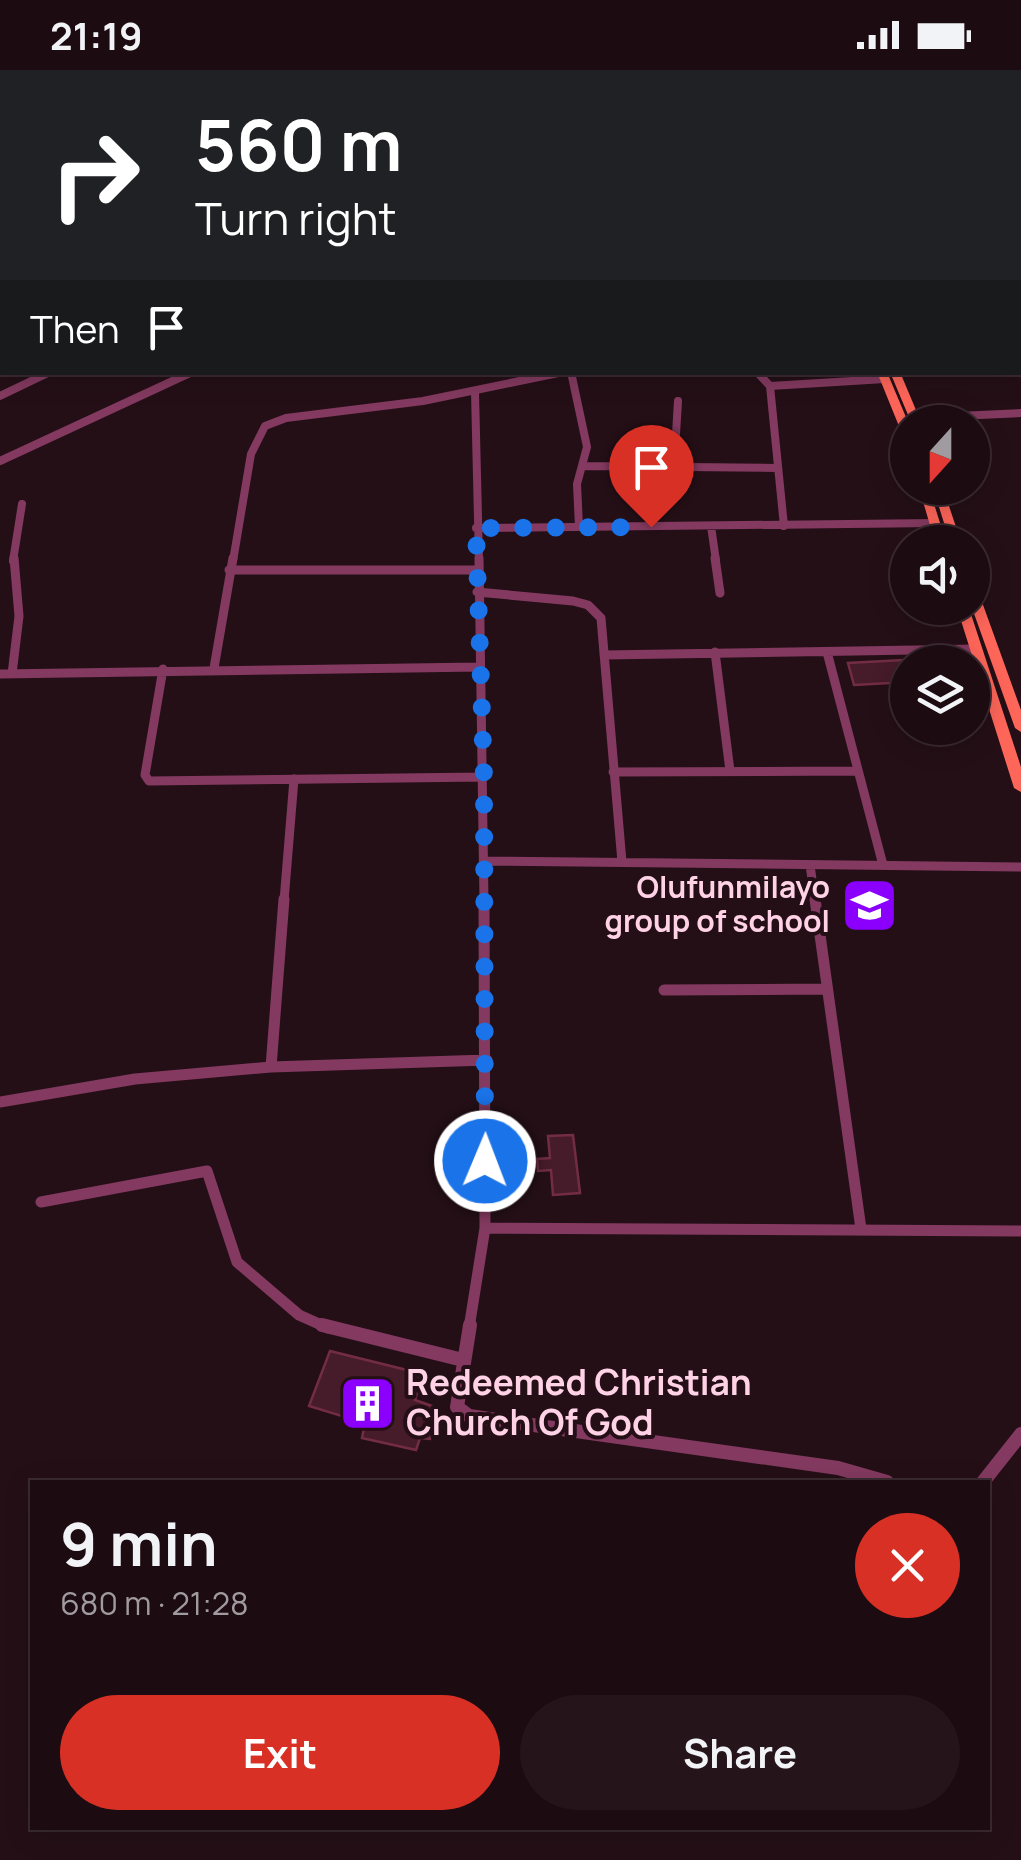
<!DOCTYPE html>
<html lang="en">
<head>
<meta charset="utf-8">
<style>
  :root { --surface:#1c0b11; --page:#25141a; --text:#f1f3f6; --muted:#a09b9f; --line:#3a2b31; --accent:#d93025 }
  body { margin:0; font-family:Manrope,sans-serif; background:var(--page); color:var(--text); height:100vh; display:flex; flex-direction:column; font-size:38px; white-space:nowrap }
  * { box-sizing:border-box; margin:0 }
  p { font-size:32px; color:var(--muted) }
  .icon { flex:none; width:55px; height:55px; fill:none; stroke:currentColor; stroke-width:2; stroke-linecap:round; stroke-linejoin:round }
  .map { position:relative; flex:1; overflow:hidden }
  .side { position:absolute; left:30px; top:1410px; width:960px; height:350px; display:flex; flex-direction:column; background:var(--surface); border-radius:0px; box-shadow:0 5px 25px #0003,0 0 0 2px var(--line) }
  .side>* { flex:none }
  .banner { position:absolute; left:0px; top:0px; width:1022px; height:305px; box-shadow:0 5px 25px #0003,0 0 0 2px var(--line); background:#202124; color:#fff; overflow:hidden }
  .needle { width:65px; rotate:201deg }
  .controls { position:absolute; left:890px; top:335px; display:grid; gap:20px }
  .controls a { display:grid; place-items:center; width:100px; height:100px; border-radius:50%; background:var(--surface); box-shadow:0 5px 25px #0003,0 0 0 2px var(--line); font-size:50px }
  .pin { position:absolute; display:grid; place-items:center; width:85px; height:85px; color:#fff; margin:-102px -42px; border-radius:50% 50% 50% 0; rotate:-45deg; box-shadow:0 0 10px #0007 }
  .pin .icon { rotate:45deg }
  .me { position:absolute; width:110px; margin:-55px; rotate:1deg; stroke-linejoin:round; filter:drop-shadow(0 0 8px #0008) }
  .turn { display:flex; align-items:center; gap:35px; height:210px; padding:0 30px; font-size:45px }
  .turn .icon { width:130px; height:130px; stroke-width:2.5 }
  .turn b { display:block; font-size:70px; line-height:85px }
  .then { display:flex; align-items:center; height:95px; padding:0 30px; background:#0003; gap:20px; font-size:38px }
  .round { display:grid; place-items:center; flex:none; width:105px; height:105px; border-radius:52px; background:var(--page) }
  .head { display:flex; align-items:center; justify-content:space-between; height:170px; padding:0 30px }
  h1 { font-size:60px; font-weight:700; line-height:75px }
  .primary-button { display:flex; gap:20px; margin-top:auto; padding:20px 30px }
  .primary-button a { flex:1; height:115px; border-radius:60px; background:var(--accent); color:#fff; font-size:40px; font-weight:700; line-height:115px; text-align:center }
  .primary-button a+a { background:var(--page); color:var(--text) }
  .status { display:flex; justify-content:space-between; align-items:center; height:70px; padding:0 50px; background:var(--surface); direction:ltr }
  .status svg { height:28px; fill:currentColor }
  .map>svg:first-child { display:block }
</style>
</head>
<body>
<div class="status"><b>21:19</b><svg viewBox="0 0 49 12"><path d="M0 12V9h3v3zM5 12V6h3v6zM10 12V3h3v9zM15 12V0h3v12zM26 1h20v11H26zM47 4h2v5h-2z"/></svg></div>
<div class="map">
<svg width="1021" height="1790" viewBox="0 0 1021 1790">
  <rect width="100%" height="100%" fill="#250f17"/>
  <path fill="#461b2a" stroke="#722d45" stroke-width="2.5" d="M 903,590 L 908,612 L 854,615 L 848,593 Z
    M 573,1065 L 580,1123 L 553,1125 L 551,1100 L 538,1101 L 537,1089 L 550,1088 L 548,1066 Z
    M 330,1281 L 423,1304 L 415,1330 L 432,1336 L 424,1356 L 431,1358 L 430,1369 L 420,1368 L 416,1380 L 362,1368 L 365,1353 L 309,1336 Z"/>
  <g fill="none" stroke-linecap="round" stroke-linejoin="round">
    <path stroke="#843a60" stroke-width="5" d="M 111,0 L 116,2
      M 670,0 L 677,2
      M 751,0 L 759,2
      M 796,0 L 806,2
      M 229,2 L 236,0
      M 548,2 L 558,0
      M 776,2 L 781,0
      M 904,2 L 926,0"/>
    <path stroke="#843a60" stroke-width="8" d="M 571,302 L 587,377 L 577,414 L 579,457
      M 757,302 L 770,316 L 784,456
      M 770,316 L 885,309
      M 475,322 L 479,491
      M 0,326 L 50,302
      M 914,348 L 1021,343
      M 0,391 L 192,302
      M 583,396 L 777,398
      M 674,397 L 678,331
      M 711,456 L 716,491
      M 476,458 L 935,453
      M 13,491 L 22,434
      M 233,491 L 251,384 L 265,356 L 286,348 L 423,331 L 563,302"/>
    <path stroke="#843a60" stroke-width="9" d="M 479,488 L 484,831
      M 715,488 L 720,523
      M 229,500 L 477,500
      M 477,522 L 573,531 L 588,535 L 601,548 L 622,792
      M 715,582 L 730,701
      M 827,582 L 883,795
      M 604,585 L 977,579
      M 214,598 L 233,488
      M 163,599 L 145,705 L 149,711 L 484,707
      M 0,604 L 479,597
      M 12,604 L 19,546 L 14,488
      M 613,702 L 855,701
      M 485,791 L 1021,797
      M 810,795 L 815,831
      M 284,831 L 294,709"/>
    <path stroke="#843a60" stroke-width="11" d="M 815,829 L 861,1159
      M 664,920 L 827,919
      M 271,997 L 284,829
      M 0,1032 L 135,1009 L 271,997 L 487,990
      M 41,1132 L 207,1101 L 237,1192 L 299,1245 L 328,1258
      M 485,1158 L 1021,1161
      M 469,1258 L 485,1158 L 484,829"/>
    <path stroke="#843a60" stroke-width="14" d="M 322,1255 L 463,1290
      M 470,1255 L 457,1337 L 469,1346 L 838,1398 L 887,1412
      M 983,1412 L 1021,1364"/>
    <path fill="#ff6ab8" fill-rule="evenodd" d="M 2,263 L 2,269 L 0,270 L 0,264 Z"/>
    <path fill="#ff665a" fill-rule="evenodd" d="M 877,302 L 887,302 L 908,352 L 908,369 L 903,366 Z
      M 890,302 L 900,302 L 921,352 L 911,352 Z
      M 919,418 L 929,418 L 946,472 L 935,472 Z
      M 933,418 L 943,418 L 961,472 L 950,472 Z
      M 972,518 L 978,521 L 1021,640 L 1021,662 L 1015,658 L 972,538 Z
      M 957,538 L 969,538 L 1021,697 L 1021,722 L 1014,718 Z"/>
  </g>
  <g fill="none" stroke-linecap="round" stroke-linejoin="round">
    <path stroke="#1a73e8" stroke-width="18" stroke-dasharray="0 32.4" d="M 485,1091 L 484,707 L 476,458 L 651,457"/>
  </g>
  <defs>
    <symbol id="school-square" viewBox="-11 -11 22 22"><rect x="-9" y="-9" width="18" height="18" rx="4" fill="#8b00fd" stroke="#250f17"/><path d="M0-5L7-2L0 1L-7-2ZM-4 1L0 2.5L4 1V4Q0 6-4 4Z" fill="#fff"/></symbol>
    <symbol id="building-square" viewBox="-11 -11 22 22"><rect x="-9" y="-9" width="18" height="18" rx="4" fill="#8b00fd" stroke="#250f17"/><path d="M-4-6H4V6H1V3H-1V6H-4ZM-2.5-4.3h1.7v1.8h-1.7ZM.8-4.3h1.7v1.8H.8ZM-2.5-1h1.7V.8h-1.7ZM.8-1h1.7V.8H.8Z" fill="#fff"/></symbol>
  </defs>
  <g fill-rule="evenodd">
    <use href="#school-square" x="838" y="804" width="63" height="63"/>
    <use href="#building-square" x="336" y="1302" width="63" height="63"/>
  </g>
  <g text-anchor="middle" stroke-width="8" stroke-linejoin="round" paint-order="stroke">
    <g font-size="30" font-weight="bold" fill="#ffd2e6" stroke="#250f17" text-anchor="end">
      <text x="830" y="828">Olufunmilayo<tspan x="830" dy="34">group of school</tspan></text>
    </g>
    <g font-size="35" font-weight="bold" fill="#ffd2e6" stroke="#250f17" text-anchor="start">
      <text x="406" y="1325">Redeemed Christian<tspan x="406" dy="40">Church Of God</tspan></text>
    </g>
  </g>
</svg>
<div class="controls">
<a><svg class="needle" viewBox="-14 -14 28 28"><path d="M0-13l5 13h-10z" fill="#e53935"/><path d="M0 13l5-13h-10z" fill="#a09b9f"/></svg></a>
<a><svg class="icon" aria-label="sound" viewBox="0 0 24 24"><path d="M4 9h4l5-4v14l-5-4H4zM17 9q2 3 0 6"/></svg></a>
<a><svg class="icon" aria-label="layers" viewBox="0 0 24 24"><path d="M12 4l9 5-9 5-9-5zM3 14l9 5 9-5"/></svg></a>
</div>
<div class="pin" style="left:651px;top:457px;background:#d93025"><svg class="icon" aria-label="arrive" viewBox="0 0 24 24"><path d="M6 21V4h12l-3 4 3 4H6"/></svg></div>
<svg class="me" style="left:485px;top:1091px" viewBox="-20 -20 40 40"><circle r="17" fill="#1a73e8" stroke="#fff" stroke-width="3"/><path d="M0-11L8 9 0 5-8 9z" fill="#fff"/></svg>
<div class="banner">
<div class="turn"><svg class="icon" aria-label="right" viewBox="0 0 24 24"><path d="M7 20v-9h11M14 6l5 5-5 5"/></svg><div><b>560 m</b>Turn right</div></div>
<div class="then">Then<svg class="icon" aria-label="arrive" viewBox="0 0 24 24"><path d="M6 21V4h12l-3 4 3 4H6"/></svg></div>
</div>
<section class="side">
<div class="head"><div><h1>9 min</h1><p>680 m · 21:28</p></div><a class="round" style="background:#d93025;color:#fff"><svg class="icon" aria-label="close" viewBox="0 0 24 24"><path d="M6 6l12 12M18 6L6 18"/></svg></a></div>
<div class="primary-button"><a>Exit</a><a>Share</a></div>
</section>
</div>
</body>
</html>
